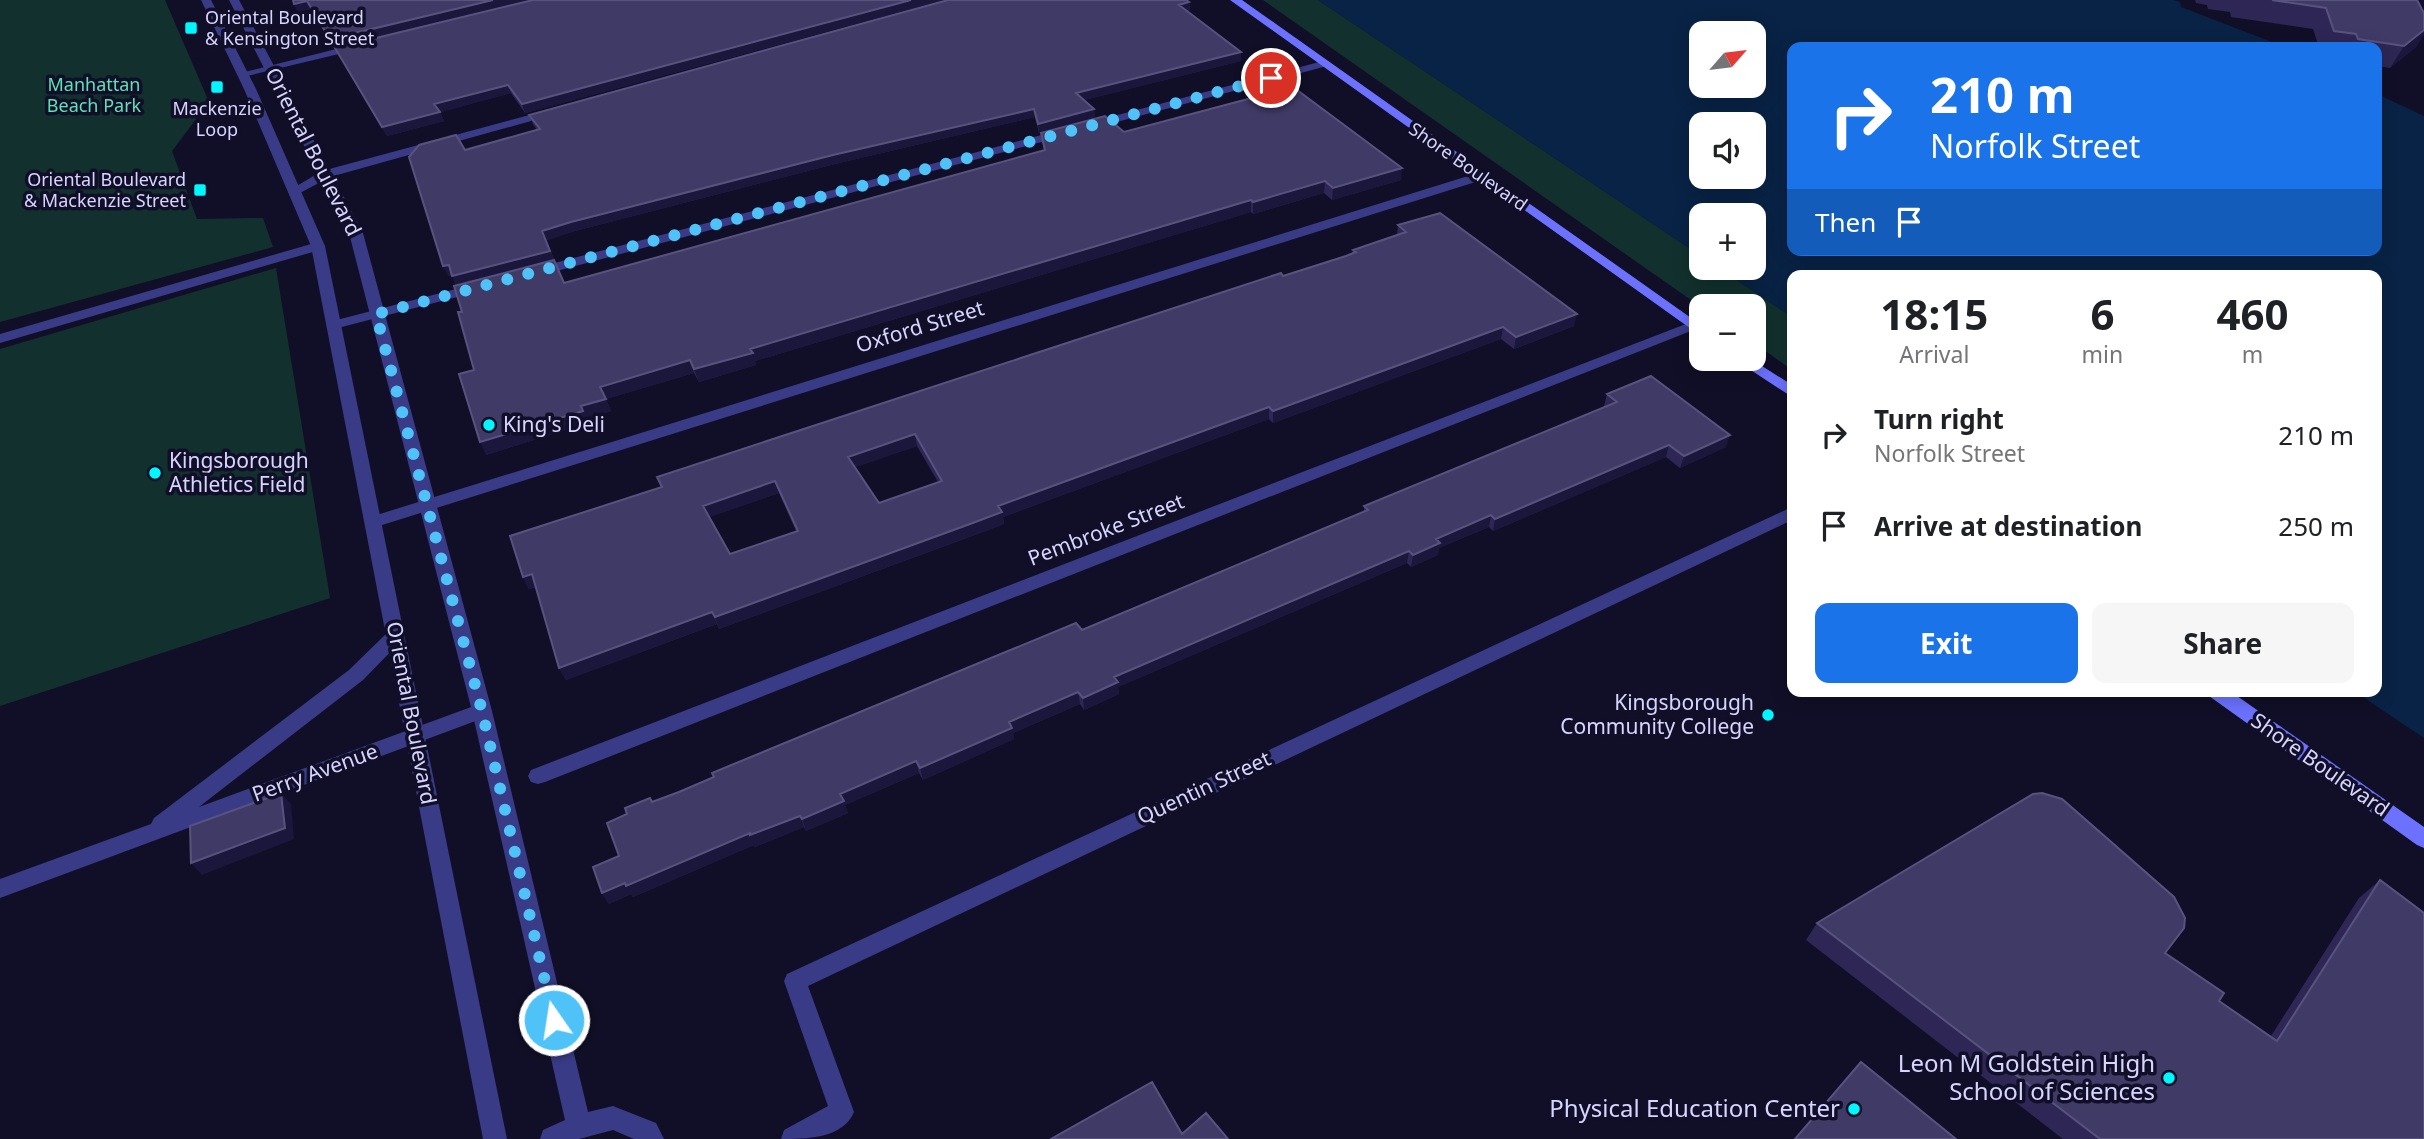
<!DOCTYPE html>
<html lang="en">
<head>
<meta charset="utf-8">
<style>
  :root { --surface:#fff; --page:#f6f6f6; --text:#202124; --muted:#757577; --accent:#1a73e8 }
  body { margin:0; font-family:"Noto Sans",sans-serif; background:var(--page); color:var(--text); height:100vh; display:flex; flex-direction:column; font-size:26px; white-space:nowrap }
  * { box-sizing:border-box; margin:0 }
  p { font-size:23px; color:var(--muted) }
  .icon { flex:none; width:38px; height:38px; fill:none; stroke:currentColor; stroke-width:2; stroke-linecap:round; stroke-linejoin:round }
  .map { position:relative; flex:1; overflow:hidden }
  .side { position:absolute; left:1787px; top:270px; width:595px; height:427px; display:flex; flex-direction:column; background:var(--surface); border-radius:14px; box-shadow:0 4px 18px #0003 }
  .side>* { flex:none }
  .guide { position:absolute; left:1787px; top:42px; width:595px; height:214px; border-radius:14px; box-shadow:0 4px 18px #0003; background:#1a73e8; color:#fff; overflow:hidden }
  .needle { width:46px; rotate:62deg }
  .buttons { position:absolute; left:1689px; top:21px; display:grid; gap:14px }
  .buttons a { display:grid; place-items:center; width:77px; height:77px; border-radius:14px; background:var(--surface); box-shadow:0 4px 18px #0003; font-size:35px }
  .pin { position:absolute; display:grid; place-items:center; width:60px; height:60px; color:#fff; margin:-30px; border:4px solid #fff; border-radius:50%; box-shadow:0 2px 7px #0007 }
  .me { position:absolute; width:77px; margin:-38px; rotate:347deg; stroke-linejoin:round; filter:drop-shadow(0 0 5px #0008) }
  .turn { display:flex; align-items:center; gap:24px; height:147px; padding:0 28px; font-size:32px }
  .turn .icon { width:91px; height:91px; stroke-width:2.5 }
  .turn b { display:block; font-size:49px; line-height:60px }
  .then { display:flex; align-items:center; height:66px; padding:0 28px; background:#0003; gap:14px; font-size:26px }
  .eta { display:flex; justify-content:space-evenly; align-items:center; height:119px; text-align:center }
  .eta b { font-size:42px; font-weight:700; line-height:49px }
  .primary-button { display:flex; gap:14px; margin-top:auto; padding:14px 28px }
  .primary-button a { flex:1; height:80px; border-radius:14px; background:var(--accent); color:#fff; font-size:28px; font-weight:700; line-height:80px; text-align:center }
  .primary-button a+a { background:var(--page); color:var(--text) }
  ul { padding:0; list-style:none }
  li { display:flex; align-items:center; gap:21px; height:91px; padding:0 28px }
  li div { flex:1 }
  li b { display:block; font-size:26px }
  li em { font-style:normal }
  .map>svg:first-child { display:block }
</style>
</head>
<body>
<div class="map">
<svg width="2424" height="1139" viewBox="0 0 2424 1139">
  <rect width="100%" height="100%" fill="#110f27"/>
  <path fill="#12312e" d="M 0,0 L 165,0 L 209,102 L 172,151 L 197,219 L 263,218 L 273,247 L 0,322 Z
    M 1263,0 L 1318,0 L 1701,256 L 1701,268 L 1719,268 L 1792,317 L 1792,370 L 1754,343 L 1754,306 L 1701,307 Z
    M 276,268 L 330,598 L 0,706 L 0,349 Z"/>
  <path fill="#092346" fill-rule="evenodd" d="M 1318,0 L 2173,0 L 2180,2 L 2181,7 L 2285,47 L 1792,47 L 1792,250 L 2376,250 L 2377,94 L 2424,116 L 2424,738 L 2354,691 L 2376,691 L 2376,275 L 1792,275 L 1792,317 L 1719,268 L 1754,268 L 1754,215 L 1701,215 L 1701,256 ZM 1701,33 L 1754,33 L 1754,86 L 1701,86 ZM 1701,124 L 1754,124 L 1754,177 L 1701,177 Z"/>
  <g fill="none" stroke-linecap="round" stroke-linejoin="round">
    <path fill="#393b87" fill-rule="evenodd" d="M 360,43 L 365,46 L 364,48 L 243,77 L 237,74 Z
      M 1323,61 L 1328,64 L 1327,66 L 538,276 L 533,277 L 526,273 L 528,270 Z
      M 552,109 L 558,112 L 556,114 L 330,177 L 300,193 L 296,194 L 290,190 L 322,171 Z
      M 1481,172 L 1485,173 L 1485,179 L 379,526 L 367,526 L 365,522 L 367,518 Z
      M 318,242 L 323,243 L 323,249 L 0,343 L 0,334 Z
      M 479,283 L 486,287 L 484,290 L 334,329 L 327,325 L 329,322 Z
      M 1691,322 L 1696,323 L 1696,329 L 545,782 L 538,784 L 531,782 L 528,776 L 531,770 Z
      M 1792,507 L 1792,520 L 808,986 L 854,1112 C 843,1139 805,1139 781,1139 L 784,1130 L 828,1106 L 784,981 L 787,974 Z
      M 396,628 L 402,630 L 405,635 L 402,640 L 363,680 L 199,807 L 482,703 L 489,706 L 492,711 L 489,716 L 0,898 L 0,879 L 151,824 L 154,818 L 349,670 L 390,630 Z"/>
    <path fill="#393b87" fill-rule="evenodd" d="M 201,0 L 211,0 L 256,89 L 325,246 L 507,1139 L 483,1139 L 311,246 L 244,89 Z
      M 229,0 L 239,0 L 363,233 L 492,711 L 588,1112 L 613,1106 L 656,1123 L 664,1139 L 634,1139 L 613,1130 L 579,1139 L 540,1139 L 543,1130 L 565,1120 L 472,711 L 349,233 Z"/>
    <path fill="#6c72ff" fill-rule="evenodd" d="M 1230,0 L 1242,0 L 1701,325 L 1701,336 Z
      M 1734,359 L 1751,359 L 1792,385 L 1792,397 Z
      M 2207,691 L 2230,691 L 2424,827 L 2424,848 L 2417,845 L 2209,696 Z"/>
  </g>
  <path fill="#2e2755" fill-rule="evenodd" d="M 293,0 L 530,0 L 334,48 L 310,9 L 298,12 Z
    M 533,0 L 943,0 L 525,113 L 511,93 L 440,112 L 444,121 L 387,136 L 335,48 Z
    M 2193,0 L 2417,0 L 2424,13 L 2424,34 L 2416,47 L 2390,68 L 2376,66 L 2376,47 L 2319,47 L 2313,29 L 2231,17 L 2230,12 L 2208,9 L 2207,5 L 2196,3 L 2195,0 Z
    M 1189,2 L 1190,10 L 1187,11 L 1241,61 L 1084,100 L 1094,109 L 1095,118 L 1039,133 L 1035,117 L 835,164 L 575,231 L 546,240 L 564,283 L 1044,151 L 1041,133 L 1124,132 L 1401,180 L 1332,200 L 1324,193 L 1253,214 L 1251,212 L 755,361 L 756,365 L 699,382 L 694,373 L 606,399 L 611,411 L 586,419 L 588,423 L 486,455 L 474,370 L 456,286 L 452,275 L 448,276 L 465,150 L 537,130 L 533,124 L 529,115 Z
    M 1398,225 L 1574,326 L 1514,349 L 1501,339 L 1273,423 L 1269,419 L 1003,517 L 1004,524 L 972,536 L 719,629 L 717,624 L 566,680 L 559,668 L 536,587 L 529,589 L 523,577 L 661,487 L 1283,276 L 1346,256 L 1352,253 L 1353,250 L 1397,235 ZM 917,446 L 938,482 L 879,503 L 855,467 ZM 779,493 L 796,531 L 730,554 L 709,517 Z
    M 1607,394 L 1726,447 L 1680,468 L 1666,457 L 1493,531 L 1489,527 L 1439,548 L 1438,555 L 1411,567 L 1407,563 L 1118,687 L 1119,694 L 1084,710 L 1080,704 L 1013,733 L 1014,739 L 923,780 L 919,773 L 845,805 L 848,813 L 806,831 L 804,827 L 755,847 L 754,845 L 633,897 L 631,894 L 609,904 L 602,893 L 619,856 L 627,814 L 652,802 L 1082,630 L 1364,512 L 1364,506 L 1605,407 L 1604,406 Z
    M 2380,880 L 2424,1139 L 2063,1139 L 1806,940 L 1817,923 L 2165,953 L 2219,1001 L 2271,1036 L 2359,898 Z"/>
  <path fill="#1b163b" d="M 493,0 L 530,0 L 334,48 L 330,39 Z
    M 911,0 L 943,0 L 525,113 L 522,104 Z
    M 307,1 L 310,9 L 298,12 L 294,4 Z
    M 1189,2 L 1190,10 L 1179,13 L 1179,5 Z
    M 2424,30 L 2424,34 L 2416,47 L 2390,68 L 2404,46 Z
    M 1241,52 L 1241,61 L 1077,102 L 1076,93 Z
    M 508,85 L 511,93 L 438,113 L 434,104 Z
    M 1034,109 L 1035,117 L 835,164 L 575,231 L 546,241 L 542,231 L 571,222 L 833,155 Z
    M 1094,109 L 1095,118 L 1039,133 L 1038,124 Z
    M 440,112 L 444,121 L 387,136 L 382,127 Z
    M 1402,168 L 1401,180 L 1332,200 L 1333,188 Z
    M 1325,181 L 1324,193 L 1253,214 L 1253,202 Z
    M 1251,200 L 1251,212 L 755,361 L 756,365 L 699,382 L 694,369 L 750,349 Z
    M 550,251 L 554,260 L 456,286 L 452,276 Z
    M 449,265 L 453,274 L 448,276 L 443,266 Z
    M 1577,314 L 1574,326 L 1514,349 L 1516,337 Z
    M 1503,327 L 1501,339 L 1273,423 L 1273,411 Z
    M 690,360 L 694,373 L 606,399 L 611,411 L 586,419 L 588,423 L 486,455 L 480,442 L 581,406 L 600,387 Z
    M 1269,407 L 1269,419 L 1003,517 L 1004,524 L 719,629 L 715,617 L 998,506 Z
    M 915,434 L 917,446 L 851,469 L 848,457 Z
    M 1730,435 L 1726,447 L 1680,468 L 1684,456 Z
    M 1669,445 L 1666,457 L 1493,531 L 1495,519 Z
    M 775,481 L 779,493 L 707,518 L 703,506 Z
    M 1491,515 L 1489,527 L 1439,548 L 1438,555 L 1411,567 L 1413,555 L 1436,539 Z
    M 1409,551 L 1407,563 L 1118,687 L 1119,694 L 1084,710 L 1083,698 L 1114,677 Z
    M 532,574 L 538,586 L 529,589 L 523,577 Z
    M 712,612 L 717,624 L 566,680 L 559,668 Z
    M 1078,692 L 1080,704 L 1013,733 L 1014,739 L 923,780 L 920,768 L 1009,722 Z
    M 916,761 L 919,773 L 845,805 L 848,813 L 806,831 L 802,819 L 840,794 Z
    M 281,793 L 291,804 L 294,839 L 202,875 L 191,863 Z
    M 800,816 L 804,827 L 755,847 L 754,845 L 633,897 L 631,894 L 609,904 L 602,893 L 625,883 L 750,833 Z"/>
  <path fill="#403a67" stroke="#58527f" stroke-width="2" fill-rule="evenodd" d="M 293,0 L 493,0 L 330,39 L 307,1 L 294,4 Z
    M 533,0 L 911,0 L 522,104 L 508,85 L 434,104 L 440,112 L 382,127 L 335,48 Z
    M 948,0 L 1186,0 L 1189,2 L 1179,5 L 1241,52 L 1076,93 L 1094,109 L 1038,124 L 1034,109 L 833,155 L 571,222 L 542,231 L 550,251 L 452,276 L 449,265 L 443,266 L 409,157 L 419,145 L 456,135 L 465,150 L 540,129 L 529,115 Z
    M 2272,0 L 2417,0 L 2424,13 L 2424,30 L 2404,46 L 2358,39 L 2356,34 L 2334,31 L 2326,8 Z
    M 1293,87 L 1402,168 L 1333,188 L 1325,181 L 1253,202 L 1251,200 L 750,349 L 753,353 L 694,369 L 690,360 L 600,387 L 606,399 L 581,406 L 583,411 L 480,442 L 459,374 L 474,370 L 458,312 L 462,312 L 454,286 L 554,260 L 564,283 L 1045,150 L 1041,133 L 1105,116 L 1124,132 Z
    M 1440,213 L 1577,314 L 1516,337 L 1503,327 L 1273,411 L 1269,407 L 998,506 L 1002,512 L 970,524 L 715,617 L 712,612 L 559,668 L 532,574 L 523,577 L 510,536 L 662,487 L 657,477 L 1281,273 L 1283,276 L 1346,256 L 1356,252 L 1353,250 L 1406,232 L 1398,225 ZM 915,434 L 942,481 L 879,503 L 848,457 ZM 775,481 L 798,531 L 730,554 L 703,506 Z
    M 1651,376 L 1730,435 L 1684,456 L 1669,445 L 1495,519 L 1491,515 L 1436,539 L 1440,543 L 1413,555 L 1409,551 L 1114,677 L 1118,682 L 1083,698 L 1078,692 L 1009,722 L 1012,728 L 920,768 L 916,761 L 840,794 L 844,801 L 802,819 L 800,816 L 750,835 L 750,833 L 626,886 L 625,883 L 602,893 L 593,867 L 619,856 L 607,823 L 627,814 L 625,808 L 650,798 L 652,802 L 679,792 L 714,777 L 712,773 L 1076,623 L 1082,630 L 1368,510 L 1364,506 L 1617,402 L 1607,394 Z
    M 281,793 L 285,828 L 191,863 L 190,826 Z
    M 2042,793 L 2062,799 L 2174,897 L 2185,918 L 2184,928 L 2165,953 L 2224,993 L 2219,1001 L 2277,1041 L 2380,880 L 2424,913 L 2424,1139 L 2100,1139 L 1817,923 L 2033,794 Z
    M 1861,1062 L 1956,1139 L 1795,1139 Z
    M 1152,1082 L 1182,1134 L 1206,1113 L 1228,1139 L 1051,1139 Z"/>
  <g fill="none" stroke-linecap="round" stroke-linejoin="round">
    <path stroke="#4fc3f7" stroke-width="12" stroke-dasharray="0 21.6" d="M 554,1020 L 482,711 L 376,314 L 1271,78"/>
  </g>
  <g fill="#01f7ff" stroke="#110f27" stroke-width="2.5">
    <rect x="184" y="21" width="14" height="14" rx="3.5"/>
    <rect x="210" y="80" width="14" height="14" rx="3.5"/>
    <rect x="193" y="183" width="14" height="14" rx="3.5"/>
    <circle cx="489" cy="425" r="7"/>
    <circle cx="155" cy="473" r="7"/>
    <circle cx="1768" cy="715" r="7"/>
    <circle cx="2169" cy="1078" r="7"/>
    <circle cx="1854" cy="1109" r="7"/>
  </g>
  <g text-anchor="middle" stroke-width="7" stroke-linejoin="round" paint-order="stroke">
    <g font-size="18" fill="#d7d5ff" stroke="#110f27" text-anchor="start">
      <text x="205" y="24">Oriental Boulevard<tspan x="205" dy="21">&amp; Kensington Street</tspan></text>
      <text x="217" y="115" text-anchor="middle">Mackenzie<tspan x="217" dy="21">Loop</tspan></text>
      <text x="186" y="186" text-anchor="end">Oriental Boulevard<tspan x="186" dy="21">&amp; Mackenzie Street</tspan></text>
    </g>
    <g font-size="18" fill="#5ee2b8" stroke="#110f27">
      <text x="94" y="91">Manhattan<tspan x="94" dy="21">Beach Park</tspan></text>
    </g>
    <g font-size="18" fill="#d7d5ff" stroke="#110f27">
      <text transform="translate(1468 167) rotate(35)" y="6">Shore Boulevard</text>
    </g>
    <g font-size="21" fill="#d7d5ff" stroke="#110f27">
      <text transform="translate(313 152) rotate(63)" y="7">Oriental Boulevard</text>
      <text transform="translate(920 327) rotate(-17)" y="7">Oxford Street</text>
      <text transform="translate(1106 530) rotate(-21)" y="7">Pembroke Street</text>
      <text transform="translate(411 713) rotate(79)" y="7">Oriental Boulevard</text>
      <text transform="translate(2320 765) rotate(35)" y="7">Shore Boulevard</text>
      <text transform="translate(315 773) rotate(-20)" y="7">Perry Avenue</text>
      <text transform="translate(1204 788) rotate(-25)" y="7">Quentin Street</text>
    </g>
    <g font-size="21" fill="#d7d5ff" stroke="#110f27" text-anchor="start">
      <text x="503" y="432">King's Deli</text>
      <text x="169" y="468">Kingsborough<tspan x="169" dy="24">Athletics Field</tspan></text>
      <text x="1754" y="710" text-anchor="end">Kingsborough<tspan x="1754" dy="24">Community College</tspan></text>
    </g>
    <g font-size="24" fill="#d7d5ff" stroke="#110f27" text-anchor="end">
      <text x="2155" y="1072">Leon M Goldstein High<tspan x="2155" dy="28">School of Sciences</tspan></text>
      <text x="1840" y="1117">Physical Education Center</text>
    </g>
  </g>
</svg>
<div class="buttons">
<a><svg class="needle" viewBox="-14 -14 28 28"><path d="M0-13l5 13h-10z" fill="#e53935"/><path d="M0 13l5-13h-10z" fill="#757577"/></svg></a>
<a><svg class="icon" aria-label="sound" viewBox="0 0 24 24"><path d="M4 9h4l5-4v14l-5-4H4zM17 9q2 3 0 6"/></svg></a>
<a>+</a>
<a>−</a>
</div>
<div class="pin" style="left:1271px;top:78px;background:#d93025"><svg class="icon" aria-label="arrive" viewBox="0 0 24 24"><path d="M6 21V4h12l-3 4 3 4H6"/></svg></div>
<svg class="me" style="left:554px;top:1020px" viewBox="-20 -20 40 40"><circle r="17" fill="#4fc3f7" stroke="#fff" stroke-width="3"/><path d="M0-11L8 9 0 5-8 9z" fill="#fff"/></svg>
<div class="guide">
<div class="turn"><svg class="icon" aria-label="right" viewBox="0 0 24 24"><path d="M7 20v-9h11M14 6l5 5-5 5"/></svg><div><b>210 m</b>Norfolk Street</div></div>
<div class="then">Then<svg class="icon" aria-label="arrive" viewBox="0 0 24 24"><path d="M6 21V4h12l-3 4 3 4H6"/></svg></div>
</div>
<section class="side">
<div class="eta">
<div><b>18:15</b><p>Arrival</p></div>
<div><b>6</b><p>min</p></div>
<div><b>460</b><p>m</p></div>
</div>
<ul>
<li><svg class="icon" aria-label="right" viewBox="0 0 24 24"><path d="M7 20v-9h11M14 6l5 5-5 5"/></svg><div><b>Turn right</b><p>Norfolk Street</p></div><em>210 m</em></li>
<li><svg class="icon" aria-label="arrive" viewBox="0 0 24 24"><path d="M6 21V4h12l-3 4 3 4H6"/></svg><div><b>Arrive at destination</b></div><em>250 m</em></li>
</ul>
<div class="primary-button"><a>Exit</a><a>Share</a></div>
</section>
</div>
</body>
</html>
